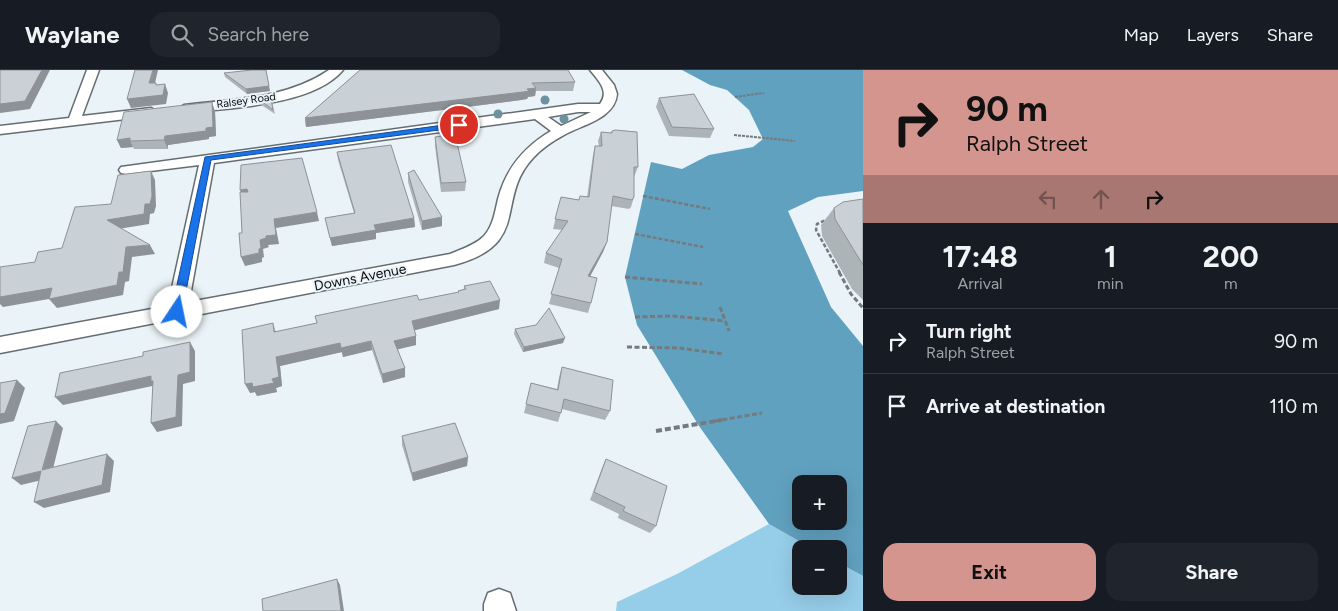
<!DOCTYPE html>
<html lang="en">
<head>
<meta charset="utf-8">
<style>
  :root { --surface:#171b24; --page:#20242c; --text:#f1f3f6; --muted:#9ea1a6; --line:#363941; --accent:#d4958e }
  body { margin:0; font-family:Figtree,sans-serif; background:var(--page); color:var(--text); height:100vh; display:flex; flex-direction:column; font-size:19px; white-space:nowrap }
  * { box-sizing:border-box; margin:0 }
  p { font-size:16px; color:var(--muted) }
  .icon { flex:none; width:28px; height:28px; fill:none; stroke:currentColor; stroke-width:2; stroke-linecap:round; stroke-linejoin:round }
  .map { position:relative; flex:1; overflow:hidden }
  .drawer { display:flex; flex-direction:column; background:var(--surface); width:475px }
  .drawer>* { flex:none }
  .hud { background:#d4958e; color:#111; overflow:hidden }
  .tools { position:absolute; left:792px; top:405px; display:grid; gap:10px }
  .tools a { display:grid; place-items:center; width:55px; height:55px; border-radius:10px; background:var(--surface); box-shadow:0 5px 20px #0002; font-size:25px }
  .pin { position:absolute; display:grid; place-items:center; width:42px; height:42px; color:#fff; margin:-21px; border:2px solid #fff; border-radius:50%; box-shadow:0 1px 5px #0007 }
  .me { position:absolute; width:55px; margin:-28px; rotate:11deg; stroke-linejoin:round; filter:drop-shadow(0 0 4px #0008) }
  .turn { display:flex; align-items:center; gap:18px; height:105px; padding:0 20px; font-size:22px }
  .turn .icon { width:65px; height:65px; stroke-width:2.5 }
  .turn b { display:block; font-size:35px; line-height:42px }
  .lanes { display:flex; align-items:center; height:48px; padding:0 20px; background:#0003; justify-content:center; gap:25px; direction:ltr }
  .lanes .off { opacity:.35 }
  .eta { display:flex; justify-content:space-evenly; align-items:center; height:85px; text-align:center }
  .eta b { font-size:30px; font-weight:700; line-height:35px }
  .primary-button { display:flex; gap:10px; margin-top:auto; padding:10px 20px }
  .primary-button a { flex:1; height:58px; border-radius:15px; background:var(--accent); color:#111; font-size:20px; font-weight:700; line-height:58px; text-align:center }
  .primary-button a+a { background:var(--page); color:var(--text) }
  ul { padding:0; list-style:none }
  li { display:flex; align-items:center; gap:15px; height:65px; padding:0 20px; border-top:1px solid var(--line) }
  li div { flex:1 }
  li b { display:block; font-size:19px }
  li em { font-style:normal }
  header { display:flex; align-items:center; gap:30px; box-sizing:border-box; height:70px; padding:0 25px; background:var(--surface); border-bottom:1px solid var(--line) }
  header strong { font-size:24px }
  nav { display:flex; gap:28px; margin-inline-start:auto; font-size:18px }
  .search { width:350px; height:45px; background:var(--page); display:flex; align-items:center; gap:12px; box-sizing:border-box; padding:0 18px; border-radius:15px; color:var(--muted); font-size:19px }
  main { display:flex; flex:1; min-height:0 }
  .map>svg:first-child { display:block }
</style>
</head>
<body>
<header>
<strong>Waylane</strong>
<div class="search"><svg class="icon" aria-label="search" viewBox="0 0 24 24"><circle cx="10" cy="10" r="6"/><path d="M15 15l6 6"/></svg>Search here</div>
<nav><a>Map</a><a>Layers</a><a>Share</a></nav>
</header>
<main>
<div class="map">
<svg width="863" height="541" viewBox="0 0 863 541">
  <rect width="100%" height="100%" fill="#eaf3f7"/>
  <path fill="#96cde9" d="M 769,454 L 813,479 L 801,479 L 801,516 L 839,516 L 839,493 L 863,506 L 863,541 L 616,541 L 617,532 L 677,504 Z"/>
  <path fill="#61a1c0" fill-rule="evenodd" d="M 682,0 L 863,0 L 863,121 L 818,127 L 788,141 L 831,237 L 863,276 L 863,506 L 839,493 L 839,479 L 813,479 L 769,454 L 699,356 L 637,255 L 625,207 L 651,92 L 682,99 L 709,85 L 753,77 L 763,69 L 749,40 L 727,20 L 710,15 ZM 801,414 L 839,414 L 839,451 L 801,451 Z"/>
  <g fill="none" stroke-linecap="round" stroke-linejoin="round">
    <defs>
      <path id="street" d="M 87,0 L 99,0 L 82,46 L 151,38 L 157,42 L 151,46 L 0,64 L 0,56 L 69,48 Z
        M 329,0 L 343,0 C 313,36 228,38 184,43 L 178,39 L 184,35 C 234,29 286,29 329,0 Z
        M 590,0 L 602,0 L 614,15 L 617,24 C 615,49 581,55 564,65 C 553,71 542,78 533,88 C 494,130 533,174 454,195 L 0,283 L 0,267 L 168,236 L 199,95 L 126,104 L 121,103 L 119,100 L 121,97 L 578,34 L 600,34 C 610,21 598,10 590,0 ZM 578,42 L 591,42 L 561,56 L 548,47 ZM 535,49 L 551,61 C 524,77 506,98 498,129 C 495,142 493,156 484,166 C 475,175 462,179 450,184 L 189,232 L 214,93 Z
        M 499,519 L 510,523 L 516,541 L 484,541 L 484,534 L 488,523 Z"/>
    </defs>
    <use href="#street" stroke="#656d71" stroke-width="3"/>
    <path stroke="#757a7d" stroke-width="2" stroke-dasharray="3 1" stroke-linecap="butt" d="M 735,27 L 764,23
      M 734,65 L 795,71"/>
    <path stroke="#757a7d" stroke-width="2.5" stroke-dasharray="4 2" stroke-linecap="butt" d="M 643,126 L 710,139
      M 830,148 L 817,154 L 816,160 L 840,203
      M 635,164 L 703,177"/>
    <path stroke="#757a7d" stroke-width="3" stroke-dasharray="5 2.5" stroke-linecap="butt" d="M 839,202 L 851,224 L 863,238
      M 625,207 L 702,214
      M 720,237 L 729,261
      M 635,247 L 673,246 L 725,251
      M 627,277 L 679,278 L 724,284
      M 715,351 L 762,343"/>
    <path stroke="#757a7d" stroke-width="4" stroke-dasharray="6 3" stroke-linecap="butt" d="M 656,361 L 722,350"/>
    <use href="#street" fill="#fff" fill-rule="evenodd"/>
  </g>
  <g fill="#6d919e">
    <circle cx="545" cy="30" r="4.5"/>
    <circle cx="498" cy="44" r="4.5"/>
    <circle cx="467" cy="49" r="4.5"/>
    <circle cx="564" cy="49" r="4.5"/>
    <circle cx="448" cy="51" r="4.5"/>
  </g>
  <path fill="#adb4b8" d="M 360,0 L 575,12 L 573,21 L 536,21 L 535,26 L 528,27 L 527,29 L 521,30 L 306,57 L 305,48 Z
    M 224,3 L 270,21 L 247,24 L 225,7 Z
    M 271,28 L 275,44 L 260,34 L 259,29 Z
    M 659,28 L 714,59 L 710,68 L 669,66 L 656,37 Z
    M 215,41 L 216,66 L 209,67 L 209,69 L 168,75 L 168,79 L 134,79 L 133,77 L 121,78 L 117,70 Z
    M 612,61 L 638,97 L 634,107 L 634,127 L 631,137 L 629,139 L 611,136 L 607,172 L 603,182 L 590,206 L 591,233 L 588,243 L 549,234 L 559,198 L 544,193 L 546,183 L 562,160 L 553,159 L 561,127 L 579,130 L 587,127 L 593,85 L 595,76 L 599,76 L 598,71 L 601,62 L 611,63 Z
    M 435,67 L 466,112 L 465,121 L 441,122 L 435,76 Z
    M 337,82 L 414,148 L 415,157 L 376,163 L 376,169 L 332,176 L 325,148 L 354,143 L 338,90 Z
    M 408,103 L 442,156 L 422,160 L 408,112 Z
    M 863,129 L 863,230 L 852,219 L 822,166 L 821,155 L 834,138 Z
    M 464,216 L 499,239 L 414,260 L 416,275 L 398,279 L 405,307 L 383,313 L 372,280 L 343,287 L 342,282 L 280,296 L 282,316 L 276,318 L 277,322 L 257,326 L 255,322 L 250,323 L 273,253 L 276,262 L 419,230 L 458,223 L 458,221 L 464,219 Z
    M 515,259 L 563,273 L 523,282 L 514,264 Z
    M 562,297 L 610,341 L 605,350 L 562,339 L 558,352 L 524,343 L 531,313 L 557,319 L 559,307 Z
    M 402,366 L 468,387 L 467,396 L 413,411 L 402,375 Z
    M 606,389 L 656,456 L 650,463 L 618,448 L 619,444 L 590,430 L 602,398 Z"/>
  <path fill="#8d9296" d="M 42,0 L 50,0 L 30,39 L 0,43 L 0,34 Z
    M 153,0 L 158,0 L 153,22 L 149,13 Z
    M 266,0 L 270,21 L 247,24 L 246,19 Z
    M 165,14 L 168,23 L 166,34 L 131,38 L 127,29 Z
    M 536,18 L 535,26 L 528,27 L 527,29 L 521,30 L 306,57 L 305,48 Z
    M 212,32 L 215,41 L 216,66 L 209,67 L 209,69 L 168,75 L 168,79 L 164,70 L 165,66 Z
    M 130,68 L 130,71 L 133,77 L 121,78 L 117,70 Z
    M 151,101 L 155,110 L 156,136 L 154,143 L 150,144 L 149,154 L 112,160 L 107,150 Z
    M 247,119 L 250,128 L 243,129 L 240,120 Z
    M 317,142 L 319,151 L 276,158 L 279,174 L 268,175 L 269,177 L 263,179 L 264,187 L 262,188 L 262,192 L 245,196 L 241,187 L 259,179 L 260,170 L 266,166 L 274,149 Z
    M 442,147 L 442,156 L 422,160 L 422,151 Z
    M 414,148 L 415,157 L 376,163 L 376,169 L 332,176 L 330,168 L 374,155 Z
    M 607,172 L 603,182 L 585,216 L 588,206 Z
    M 150,175 L 155,184 L 132,187 L 129,211 L 125,212 L 123,225 L 57,238 L 49,229 L 3,237 L 0,234 L 0,224 L 119,202 L 126,177 Z
    M 500,230 L 499,239 L 412,261 L 412,251 Z
    M 416,266 L 416,275 L 395,280 L 394,271 Z
    M 565,268 L 563,273 L 523,282 L 524,277 Z
    M 371,271 L 372,280 L 343,287 L 341,278 Z
    M 190,272 L 195,281 L 195,311 L 183,314 L 182,356 L 157,362 L 151,353 L 178,305 Z
    M 340,273 L 342,282 L 280,296 L 282,316 L 276,318 L 277,322 L 257,326 L 255,322 L 250,323 L 245,314 L 272,309 L 276,287 Z
    M 405,298 L 405,307 L 383,313 L 382,304 Z
    M 151,306 L 157,315 L 63,335 L 55,327 Z
    M 17,310 L 25,318 L 14,351 L 0,354 L 0,344 Z
    M 56,351 L 63,358 L 51,407 L 42,400 Z
    M 107,384 L 114,391 L 110,422 L 44,438 L 34,432 Z
    M 468,387 L 467,396 L 413,411 L 412,403 Z
    M 41,401 L 50,408 L 21,415 L 12,408 Z
    M 337,509 L 340,515 L 344,541 L 341,541 Z"/>
  <path fill="#c9d1d6" stroke="#8d9296" d="M 0,0 L 42,0 L 25,31 L 0,34 Z
    M 135,0 L 153,0 L 149,13 L 156,13 L 156,15 L 165,14 L 163,25 L 127,29 Z
    M 252,0 L 266,0 L 269,16 L 246,19 L 224,3 Z
    M 360,0 L 568,0 L 575,12 L 532,13 L 536,18 L 527,19 L 529,21 L 523,22 L 305,48 Z
    M 694,24 L 714,59 L 672,57 L 659,28 Z
    M 271,28 L 273,40 L 259,29 Z
    M 212,32 L 213,57 L 206,58 L 206,61 L 165,66 L 164,70 L 130,71 L 130,68 L 117,70 L 124,42 Z
    M 615,60 L 637,62 L 638,97 L 634,97 L 634,127 L 632,130 L 613,126 L 607,172 L 588,206 L 597,208 L 591,233 L 551,224 L 562,189 L 546,183 L 568,151 L 555,149 L 561,127 L 579,130 L 580,126 L 589,127 L 595,76 L 602,76 L 601,62 L 612,63 L 612,61 Z
    M 455,64 L 466,112 L 441,113 L 435,67 Z
    M 391,75 L 414,148 L 374,155 L 376,160 L 330,168 L 325,148 L 355,143 L 337,82 Z
    M 302,88 L 317,142 L 274,149 L 276,165 L 266,166 L 266,168 L 260,170 L 261,178 L 259,179 L 259,183 L 241,187 L 239,163 L 242,163 L 240,122 L 248,122 L 247,119 L 240,120 L 241,95 Z
    M 414,100 L 442,147 L 422,151 L 408,103 Z
    M 151,101 L 152,126 L 150,134 L 145,134 L 144,144 L 107,150 L 150,175 L 126,177 L 123,202 L 119,202 L 117,215 L 49,229 L 52,218 L 0,227 L 0,197 L 35,192 L 38,182 L 62,178 L 75,137 L 111,134 L 118,105 Z
    M 863,129 L 863,195 L 835,149 L 834,138 L 843,132 Z
    M 490,211 L 500,230 L 412,251 L 416,266 L 394,271 L 405,298 L 382,304 L 371,271 L 341,278 L 340,273 L 276,287 L 279,307 L 272,309 L 274,313 L 253,317 L 252,313 L 245,314 L 242,260 L 273,253 L 274,262 L 317,253 L 315,246 L 417,225 L 419,230 L 459,222 L 458,221 L 466,219 L 464,216 Z
    M 549,238 L 565,268 L 524,277 L 515,259 L 536,255 Z
    M 190,272 L 190,302 L 178,305 L 176,347 L 151,353 L 153,311 L 151,311 L 151,306 L 55,327 L 60,303 L 143,286 L 143,282 Z
    M 562,297 L 613,310 L 610,341 L 564,329 L 561,343 L 526,334 L 531,313 L 558,320 Z
    M 17,310 L 5,343 L 0,344 L 0,313 Z
    M 56,351 L 42,400 L 107,384 L 102,415 L 34,432 L 41,401 L 12,408 L 28,356 Z
    M 455,353 L 468,387 L 412,403 L 402,366 Z
    M 606,389 L 667,416 L 656,456 L 623,441 L 625,437 L 594,422 Z
    M 337,509 L 341,541 L 263,541 L 262,529 Z"/>
  <path fill="#1a73e8" stroke="#114b97" d="M 459,53 L 463,55 L 462,57 L 211,90 L 182,242 L 177,245 L 173,244 L 171,242 L 205,87 Z"/>
  <g text-anchor="middle" stroke-width="4" stroke-linejoin="round" paint-order="stroke">
    <g font-size="11" fill="#0a0c0e" stroke="#eaf3f7">
      <text transform="translate(246 30) rotate(-8)" y="4">Ralsey Road</text>
    </g>
    <g font-size="14" fill="#0a0c0e" stroke="#eaf3f7">
      <text transform="translate(360 207) rotate(-11)" y="5">Downs Avenue</text>
    </g>
  </g>
</svg>
<div class="tools">
<a>+</a>
<a>−</a>
</div>
<div class="pin" style="left:459px;top:55px;background:#d93025"><svg class="icon" aria-label="arrive" viewBox="0 0 24 24"><path d="M6 21V4h12l-3 4 3 4H6"/></svg></div>
<svg class="me" style="left:177px;top:242px" viewBox="-20 -20 40 40"><circle r="19" fill="#fff"/><path d="M0-13L10 11 0 6-10 11z" fill="#1a73e8"/></svg>
</div>
<section class="drawer">
<div class="hud">
<div class="turn"><svg class="icon" aria-label="right" viewBox="0 0 24 24"><path d="M7 20v-9h11M14 6l5 5-5 5"/></svg><div><b>90 m</b>Ralph Street</div></div>
<div class="lanes"><svg class="icon off" aria-label="left" viewBox="0 0 24 24"><path d="M17 20v-9H6M10 6l-5 5 5 5"/></svg><svg class="icon off" aria-label="ahead" viewBox="0 0 24 24"><path d="M12 20V5M6 11l6-6 6 6"/></svg><svg class="icon" aria-label="right" viewBox="0 0 24 24"><path d="M7 20v-9h11M14 6l5 5-5 5"/></svg></div>
</div>
<div class="eta">
<div><b>17:48</b><p>Arrival</p></div>
<div><b>1</b><p>min</p></div>
<div><b>200</b><p>m</p></div>
</div>
<ul>
<li><svg class="icon" aria-label="right" viewBox="0 0 24 24"><path d="M7 20v-9h11M14 6l5 5-5 5"/></svg><div><b>Turn right</b><p>Ralph Street</p></div><em>90 m</em></li>
<li><svg class="icon" aria-label="arrive" viewBox="0 0 24 24"><path d="M6 21V4h12l-3 4 3 4H6"/></svg><div><b>Arrive at destination</b></div><em>110 m</em></li>
</ul>
<div class="primary-button"><a>Exit</a><a>Share</a></div>
</section>
</main>
</body>
</html>
